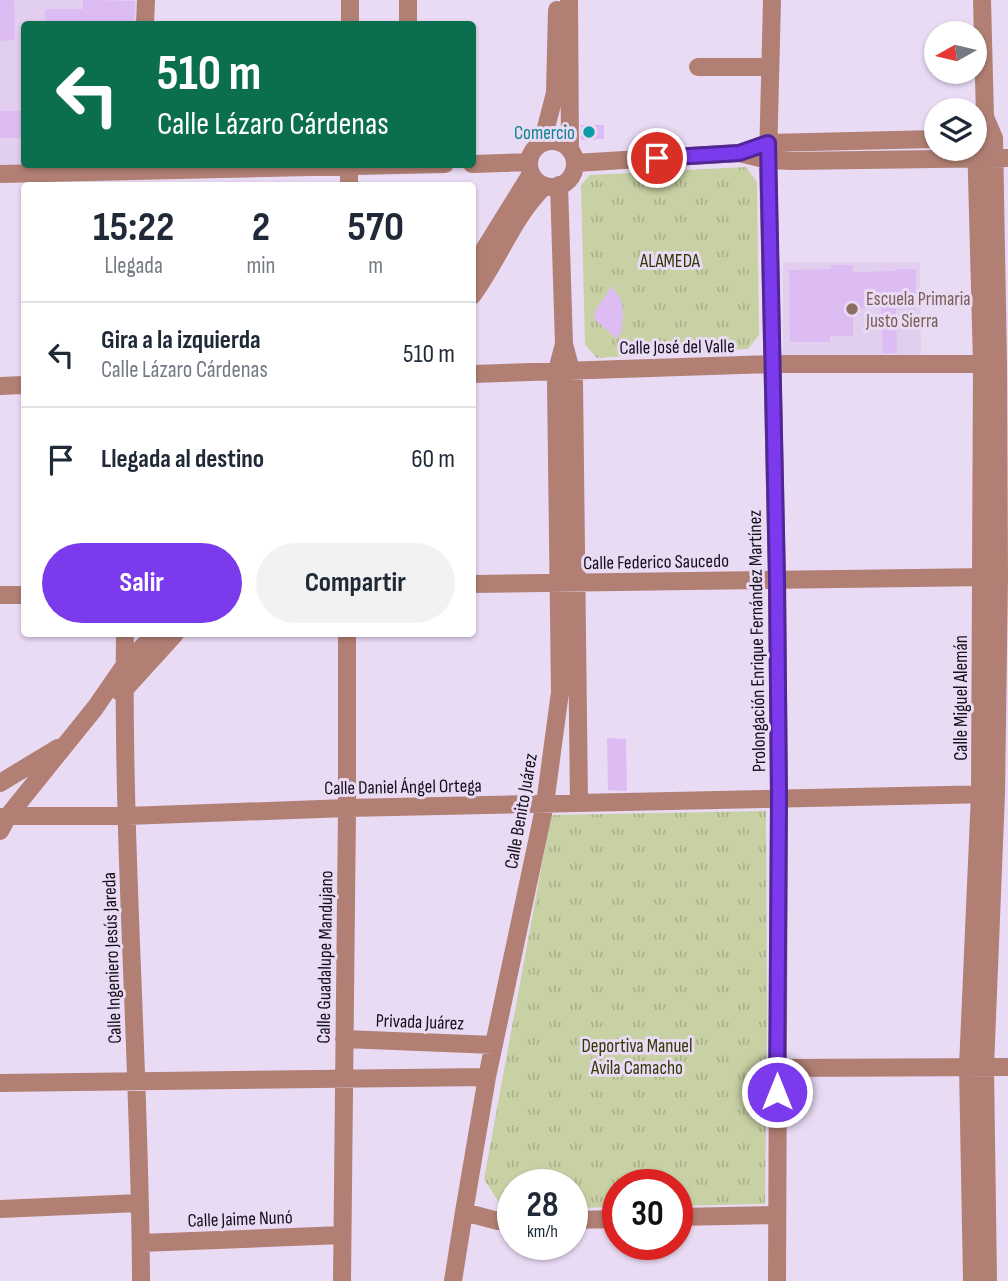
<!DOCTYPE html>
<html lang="es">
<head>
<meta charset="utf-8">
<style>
  :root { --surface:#fff; --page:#f2f2f3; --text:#1f2937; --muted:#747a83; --line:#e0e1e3; --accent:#7c3aed }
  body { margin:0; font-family:"Sofia Sans Condensed",sans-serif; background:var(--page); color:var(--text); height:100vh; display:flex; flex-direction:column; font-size:26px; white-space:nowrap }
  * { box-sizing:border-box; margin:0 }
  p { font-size:23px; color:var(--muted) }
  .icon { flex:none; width:38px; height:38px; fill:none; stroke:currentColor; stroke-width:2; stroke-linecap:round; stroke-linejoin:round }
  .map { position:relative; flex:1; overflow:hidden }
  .drawer { position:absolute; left:21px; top:182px; width:455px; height:455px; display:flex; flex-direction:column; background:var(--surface); border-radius:7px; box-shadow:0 2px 5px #0004 }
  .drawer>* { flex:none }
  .top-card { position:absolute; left:21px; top:21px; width:455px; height:147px; border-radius:7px; box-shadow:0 2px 5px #0004; background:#0b6e4f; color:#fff; overflow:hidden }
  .needle { width:46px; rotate:262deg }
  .controls { position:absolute; left:924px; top:21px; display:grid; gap:14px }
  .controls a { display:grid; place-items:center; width:63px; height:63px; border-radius:50%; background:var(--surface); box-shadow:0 2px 5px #0004; font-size:35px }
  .speed { position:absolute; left:497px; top:1169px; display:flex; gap:14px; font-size:35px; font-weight:700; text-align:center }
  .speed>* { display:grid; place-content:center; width:91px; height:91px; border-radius:50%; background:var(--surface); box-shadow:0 2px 5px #0004; line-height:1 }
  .speed small { font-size:18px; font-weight:400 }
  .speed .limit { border:10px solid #d22; background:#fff; color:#111 }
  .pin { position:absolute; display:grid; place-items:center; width:60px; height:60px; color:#fff; margin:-30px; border:4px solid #fff; border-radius:50%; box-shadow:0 2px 7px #0007 }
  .me { position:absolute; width:77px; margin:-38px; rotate:0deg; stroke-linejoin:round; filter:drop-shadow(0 0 5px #0008) }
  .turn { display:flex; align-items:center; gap:24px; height:147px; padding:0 21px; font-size:32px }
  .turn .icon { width:91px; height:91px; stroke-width:2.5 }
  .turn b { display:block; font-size:49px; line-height:60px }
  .eta { display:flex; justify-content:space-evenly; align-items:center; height:119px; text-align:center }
  .eta b { font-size:42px; font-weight:700; line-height:49px }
  .cta { display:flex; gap:14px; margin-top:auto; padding:14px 21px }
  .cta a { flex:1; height:80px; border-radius:42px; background:var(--accent); color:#fff; font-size:28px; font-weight:700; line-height:80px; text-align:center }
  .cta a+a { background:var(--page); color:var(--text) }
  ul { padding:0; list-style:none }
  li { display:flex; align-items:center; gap:21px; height:105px; padding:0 21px; border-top:2px solid var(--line) }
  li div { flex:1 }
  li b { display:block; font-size:26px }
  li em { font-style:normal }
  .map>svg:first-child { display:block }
</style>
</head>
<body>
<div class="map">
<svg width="1008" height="1281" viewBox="0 0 1008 1281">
  <defs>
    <pattern id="park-tufts" width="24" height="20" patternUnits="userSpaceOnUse" patternTransform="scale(1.75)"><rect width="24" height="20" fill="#c8d1a4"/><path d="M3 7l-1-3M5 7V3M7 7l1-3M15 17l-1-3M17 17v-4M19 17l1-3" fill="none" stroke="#abb28c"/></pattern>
  </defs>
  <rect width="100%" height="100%" fill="#eadbf5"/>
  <path fill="#e2cff0" d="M 0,0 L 139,0 L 138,24 L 24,24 L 24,164 L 135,164 L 0,168 Z
    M 783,262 L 920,262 L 921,356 L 783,356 Z"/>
  <path fill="url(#park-tufts)" d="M 746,167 L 757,182 L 759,335 L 748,349 L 597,358 L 585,345 L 581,185 L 590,175 Z
    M 766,811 L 767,1020 L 765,1204 L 677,1206 L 677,1185 L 618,1185 L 618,1207 L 572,1208 L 572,1185 L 513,1185 L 513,1209 L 503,1209 L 484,1179 L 551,815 Z"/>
  <path fill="#ddbcf4" d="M 0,0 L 14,0 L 15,40 L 0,41 Z
    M 83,0 L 135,1 L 134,24 L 45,24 L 45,9 L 83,9 Z
    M 0,111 L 23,111 L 23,138 L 0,138 Z
    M 581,125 L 604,125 L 604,139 L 581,140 Z
    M 831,265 L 853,265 L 853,272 L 897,271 L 897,269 L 916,269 L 916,309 L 896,308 L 897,353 L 883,353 L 881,308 L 853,308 L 853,336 L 830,336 L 830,342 L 790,342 L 789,270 L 831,269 Z
    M 612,286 L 622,302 L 623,315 L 622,330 L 617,339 L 595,320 L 594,312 Z
    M 607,738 L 626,739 L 627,791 L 608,790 Z"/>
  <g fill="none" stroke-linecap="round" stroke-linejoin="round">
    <path stroke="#b17f74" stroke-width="18" d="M 408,0 L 408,20
      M 569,0 L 570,150
      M 772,0 L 768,160 L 777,580 L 779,798 L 777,1281
      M 982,0 L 985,117 L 994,138 L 998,363 L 999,577 L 996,794 L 985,1067 L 988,1281
      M 145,24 L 146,0
      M 350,24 L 350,0
      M 698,67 L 770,67
      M529 164a23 23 0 1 1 46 0a23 23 0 1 1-46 0Z
      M 542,143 L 555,93 L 557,10
      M 759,146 L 768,143 L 936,139
      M 575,163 L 739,153 L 768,160 L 791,161 L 1008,158
      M 472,164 L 529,162
      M 0,174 L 445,164
      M 559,185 L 564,344 L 574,382 L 579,803
      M 349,186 L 349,164
      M 472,269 L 531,174
      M 472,296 C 498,261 514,215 545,186
      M 472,374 L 773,364 L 994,364
      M 0,386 L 24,385
      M 472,584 L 990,577
      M 0,595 L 24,595
      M 125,634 C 122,849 140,1065 141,1281
      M 120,692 L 125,689 L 175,634
      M 0,783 L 58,748
      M 0,817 L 8,816 L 127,816 L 347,808 L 991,794
      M 0,831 L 8,816 L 95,708 L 124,666 L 155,634
      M 344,1039 L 494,1045
      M 777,1068 L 1008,1067
      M 0,1083 L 487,1077
      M 0,1209 L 139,1203
      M 464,1212 L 498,1221 L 513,1221
      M 677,1217 L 777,1215
      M 572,1220 L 618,1219
      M 141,1243 L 342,1235
      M 342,1281 L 347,808 L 347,634
      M 453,1281 L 464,1212 L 487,1077 L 545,804 L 560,692 L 556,383 L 557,370 L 564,344
      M 972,1281 L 968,1067 L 980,794 L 982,364 L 976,138 L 985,117"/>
  </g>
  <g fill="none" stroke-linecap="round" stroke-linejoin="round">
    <defs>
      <path id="route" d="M 657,158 L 739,153 L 768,143 L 777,580 L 779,798 L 777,1092"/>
    </defs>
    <use href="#route" stroke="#51269a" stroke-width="18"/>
    <use href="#route" stroke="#7c3aed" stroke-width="12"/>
  </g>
  <circle fill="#0f9aa8" stroke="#eadbf5" stroke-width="2.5" cx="589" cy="132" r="7"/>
  <circle fill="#8d6e63" stroke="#eadbf5" stroke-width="2.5" cx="852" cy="309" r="7"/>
  <g text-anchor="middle" stroke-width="6" stroke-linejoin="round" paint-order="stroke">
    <g font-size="19" fill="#0d838f" stroke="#eadbf5" text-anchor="end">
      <text x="575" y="139">Comercio</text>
    </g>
    <g font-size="19" fill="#313705" stroke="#eadbf5">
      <text x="670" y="267">ALAMEDA</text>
      <text x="637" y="1052">Deportiva Manuel<tspan x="637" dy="22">Avila Camacho</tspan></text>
    </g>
    <g font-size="19" fill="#785e54" stroke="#eadbf5" text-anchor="start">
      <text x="866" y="305">Escuela Primaria<tspan x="866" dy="22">Justo Sierra</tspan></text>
    </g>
    <g font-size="19" fill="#140f18" stroke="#eadbf5">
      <text transform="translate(677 346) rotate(-1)" y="7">Calle José del Valle</text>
      <text transform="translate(656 561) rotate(-1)" y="7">Calle Federico Saucedo</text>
      <text transform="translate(756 641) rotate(-91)" y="7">Prolongación Enrique Fernández Martínez</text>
      <text transform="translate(960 698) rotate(-90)" y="7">Calle Miguel Alemán</text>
      <text transform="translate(403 786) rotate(-1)" y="7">Calle Daniel Ángel Ortega</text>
      <text transform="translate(520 811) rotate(-80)" y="7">Calle Benito Juárez</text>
      <text transform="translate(324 957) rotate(-89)" y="7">Calle Guadalupe Mandujano</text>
      <text transform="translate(111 958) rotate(-92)" y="7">Calle Ingeniero Jesús Jareda</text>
      <text transform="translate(420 1021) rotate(2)" y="7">Privada Juárez</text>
      <text transform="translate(240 1218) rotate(-2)" y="7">Calle Jaime Nunó</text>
    </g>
  </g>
</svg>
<div class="controls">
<a><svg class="needle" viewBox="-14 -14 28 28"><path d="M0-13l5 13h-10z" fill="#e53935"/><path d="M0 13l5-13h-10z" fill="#747a83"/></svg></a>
<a><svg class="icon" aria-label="layers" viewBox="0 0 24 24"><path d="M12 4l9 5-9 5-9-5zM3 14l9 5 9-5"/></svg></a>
</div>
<div class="speed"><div>28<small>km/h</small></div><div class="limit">30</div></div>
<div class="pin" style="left:657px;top:158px;background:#d93025"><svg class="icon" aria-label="arrive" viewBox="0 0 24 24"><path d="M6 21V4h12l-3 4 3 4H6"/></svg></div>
<svg class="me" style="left:777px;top:1092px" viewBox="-20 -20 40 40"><circle r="17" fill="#7c3aed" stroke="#fff" stroke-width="3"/><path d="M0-11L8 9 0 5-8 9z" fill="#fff"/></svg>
<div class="top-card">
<div class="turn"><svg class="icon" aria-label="left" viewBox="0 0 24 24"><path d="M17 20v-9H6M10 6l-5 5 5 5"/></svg><div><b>510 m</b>Calle Lázaro Cárdenas</div></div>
</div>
<section class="drawer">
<div class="eta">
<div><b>15:22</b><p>Llegada</p></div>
<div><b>2</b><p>min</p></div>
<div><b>570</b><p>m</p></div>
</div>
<ul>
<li><svg class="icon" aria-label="left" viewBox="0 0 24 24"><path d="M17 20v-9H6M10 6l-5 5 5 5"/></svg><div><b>Gira a la izquierda</b><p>Calle Lázaro Cárdenas</p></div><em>510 m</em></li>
<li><svg class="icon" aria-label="arrive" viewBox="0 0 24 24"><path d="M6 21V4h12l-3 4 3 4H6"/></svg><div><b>Llegada al destino</b></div><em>60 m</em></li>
</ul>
<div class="cta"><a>Salir</a><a>Compartir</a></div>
</section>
</div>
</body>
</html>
